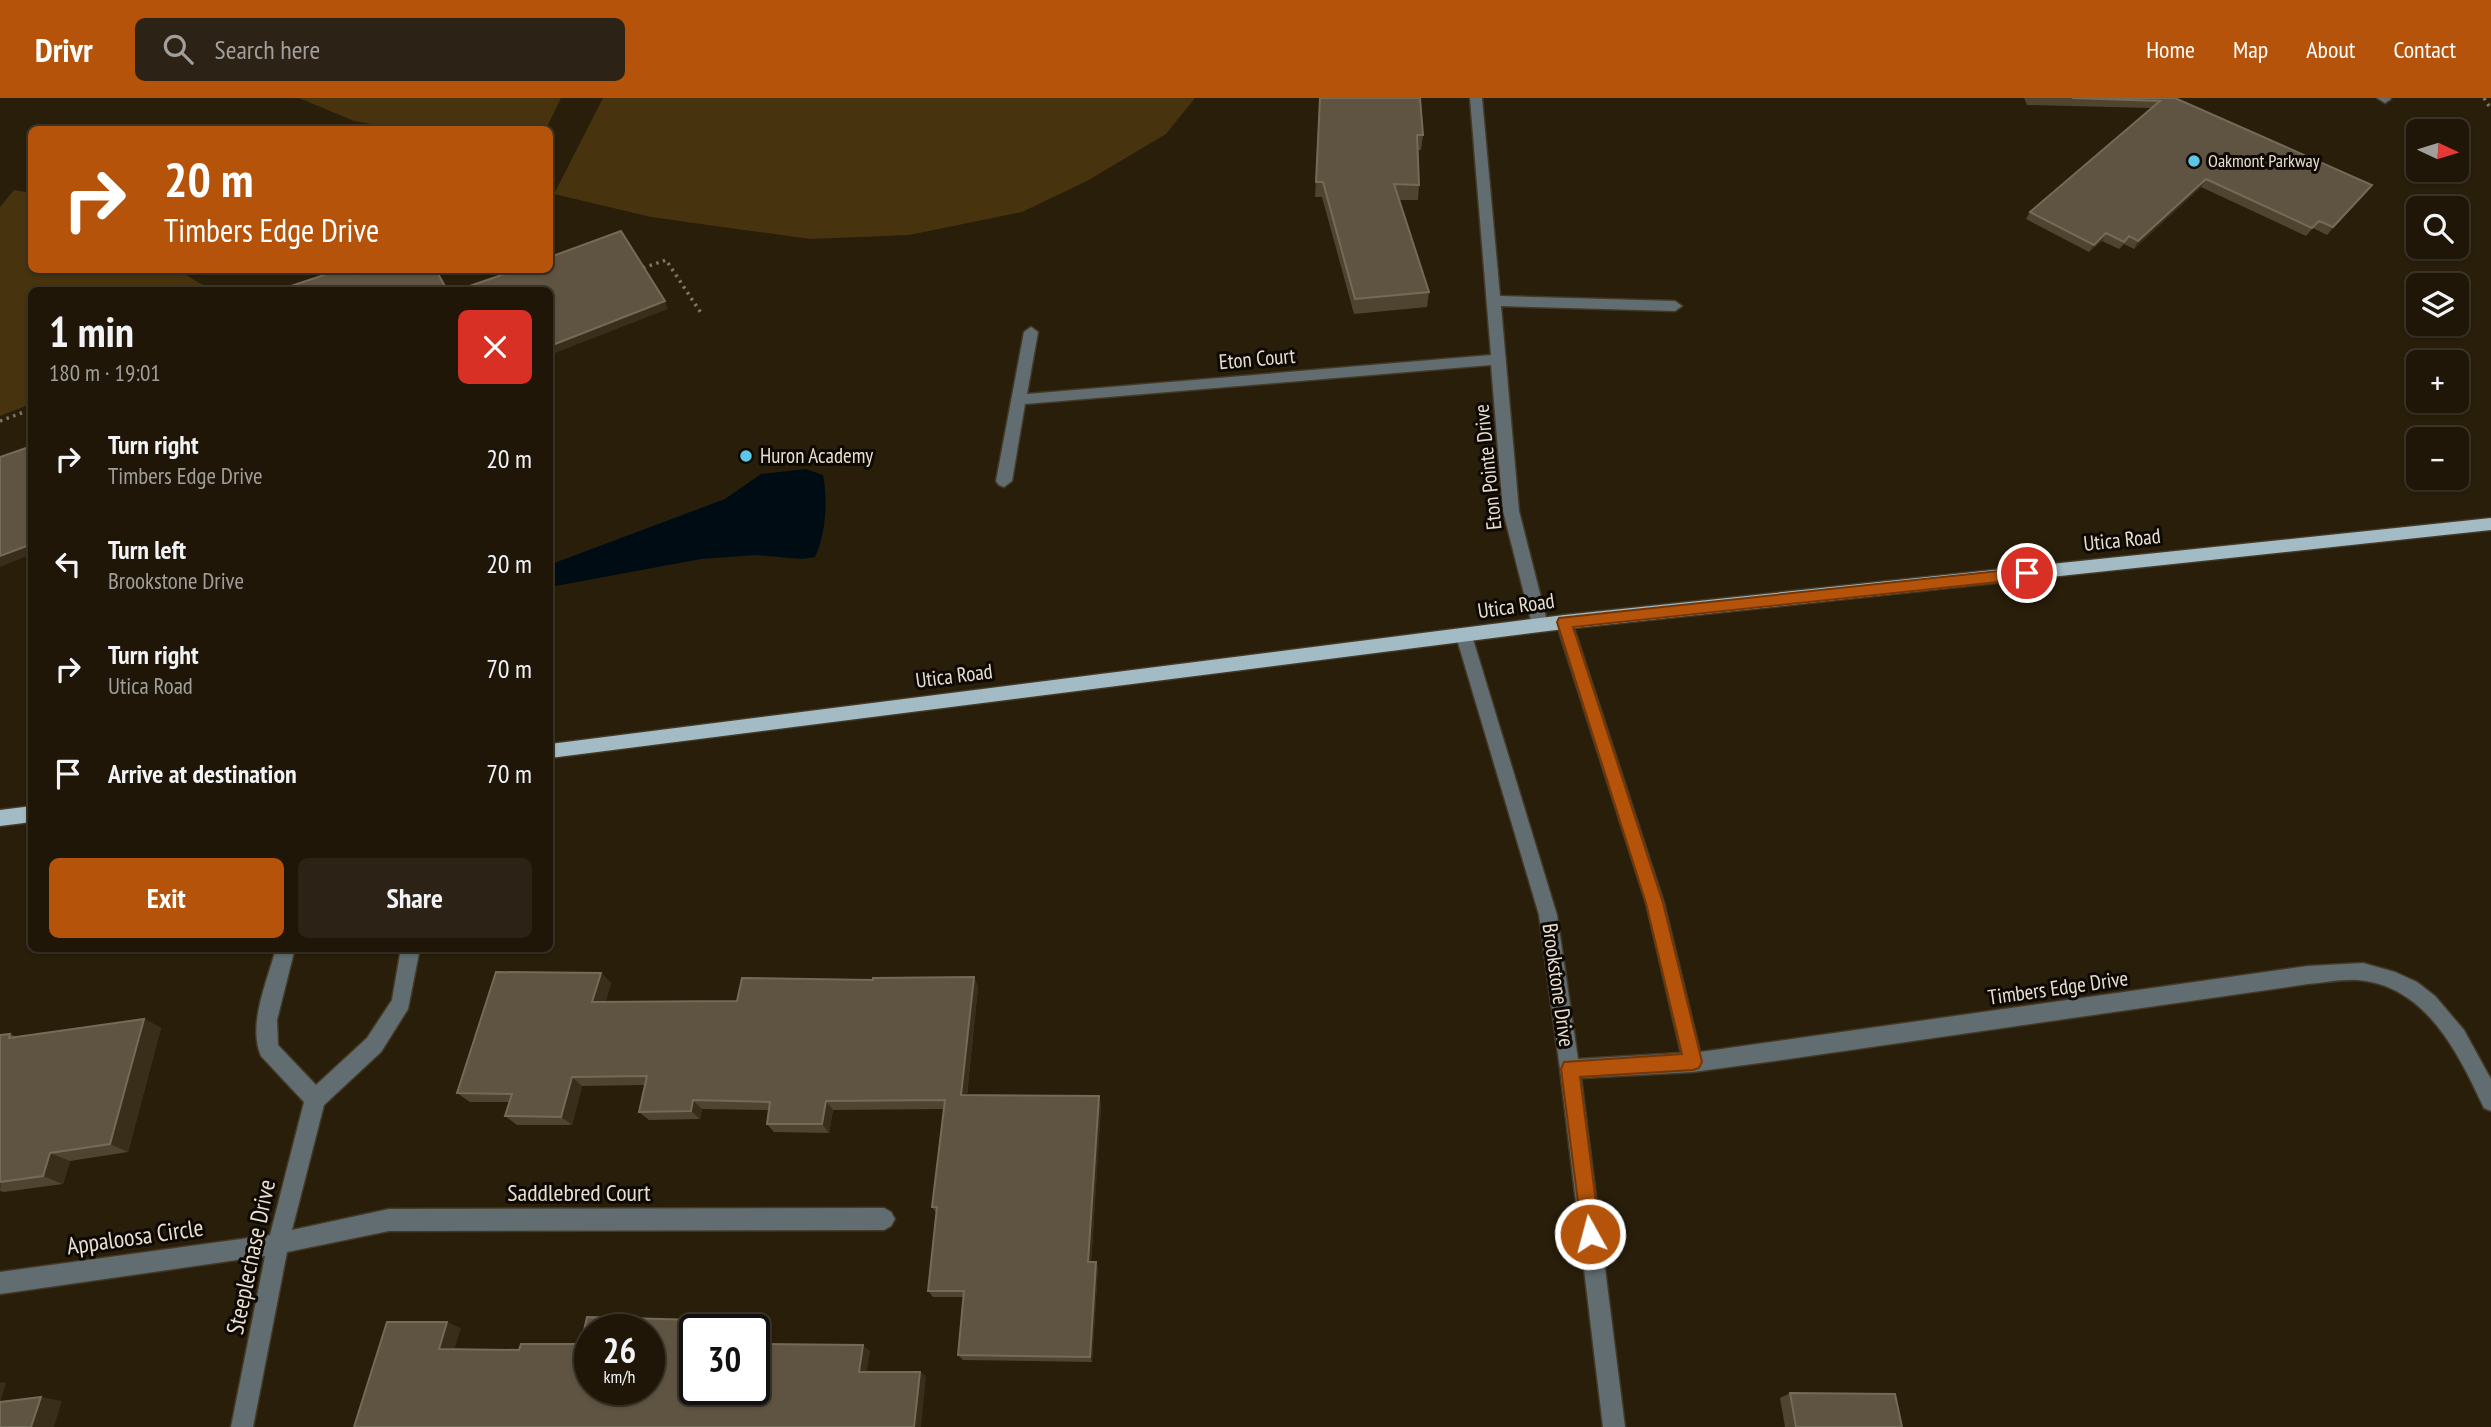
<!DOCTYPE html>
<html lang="en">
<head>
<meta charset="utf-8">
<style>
  :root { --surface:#1f1608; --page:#2c2316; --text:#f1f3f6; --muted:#a19f9c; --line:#3c3529; --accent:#b45309 }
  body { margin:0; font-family:"PT Sans Narrow",sans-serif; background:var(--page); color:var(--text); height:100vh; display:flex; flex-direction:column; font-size:26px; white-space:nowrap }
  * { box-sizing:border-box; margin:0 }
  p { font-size:23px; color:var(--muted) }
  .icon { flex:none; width:38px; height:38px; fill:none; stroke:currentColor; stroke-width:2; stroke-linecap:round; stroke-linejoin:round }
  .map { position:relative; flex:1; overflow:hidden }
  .sheet { position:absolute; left:28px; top:189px; width:525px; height:665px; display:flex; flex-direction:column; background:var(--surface); border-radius:10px; box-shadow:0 2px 5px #0004,0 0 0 2px var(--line) }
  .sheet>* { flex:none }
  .guide { position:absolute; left:28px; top:28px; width:525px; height:147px; border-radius:10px; box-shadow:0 2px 5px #0004,0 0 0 2px var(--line); background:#b45309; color:#fff; overflow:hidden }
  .needle { width:46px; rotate:94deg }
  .controls { position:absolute; left:2406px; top:21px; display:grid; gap:14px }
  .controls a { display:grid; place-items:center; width:63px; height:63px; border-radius:10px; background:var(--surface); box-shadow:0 2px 5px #0004,0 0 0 2px var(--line); font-size:35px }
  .speed { position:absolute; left:574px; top:1216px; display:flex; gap:14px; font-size:35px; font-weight:700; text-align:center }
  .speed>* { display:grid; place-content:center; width:91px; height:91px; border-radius:50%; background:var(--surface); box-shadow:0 2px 5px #0004,0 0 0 2px var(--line); line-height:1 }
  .speed small { font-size:18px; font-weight:400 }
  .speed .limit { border:4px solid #111; border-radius:10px; background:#fff; color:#111 }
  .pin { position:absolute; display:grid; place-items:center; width:60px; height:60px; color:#fff; margin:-30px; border:4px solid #fff; border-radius:50%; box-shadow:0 2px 7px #0007 }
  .me { position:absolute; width:77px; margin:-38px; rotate:353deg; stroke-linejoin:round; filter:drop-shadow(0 0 5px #0008) }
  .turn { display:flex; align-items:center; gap:24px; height:147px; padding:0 21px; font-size:32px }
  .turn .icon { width:91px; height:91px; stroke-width:2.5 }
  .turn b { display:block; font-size:49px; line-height:60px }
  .round { display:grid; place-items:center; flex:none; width:74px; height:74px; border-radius:10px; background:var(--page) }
  .headline { display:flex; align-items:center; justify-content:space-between; height:119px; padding:0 21px }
  h1 { font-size:42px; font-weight:600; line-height:52px }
  .cta { display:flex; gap:14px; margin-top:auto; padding:14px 21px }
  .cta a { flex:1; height:80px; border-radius:10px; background:var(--accent); color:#fff; font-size:28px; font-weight:600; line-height:80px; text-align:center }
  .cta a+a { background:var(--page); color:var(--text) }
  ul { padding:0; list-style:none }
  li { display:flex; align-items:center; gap:21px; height:105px; padding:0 21px }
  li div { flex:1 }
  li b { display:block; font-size:26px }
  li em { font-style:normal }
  header { display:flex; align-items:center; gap:42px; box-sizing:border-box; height:98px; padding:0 35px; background:var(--accent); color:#fff }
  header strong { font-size:33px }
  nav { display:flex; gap:38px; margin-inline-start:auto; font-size:24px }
  .search { width:490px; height:63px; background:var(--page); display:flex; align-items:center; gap:18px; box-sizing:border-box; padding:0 24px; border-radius:10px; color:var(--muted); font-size:26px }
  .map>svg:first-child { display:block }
</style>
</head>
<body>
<header>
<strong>Drivr</strong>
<div class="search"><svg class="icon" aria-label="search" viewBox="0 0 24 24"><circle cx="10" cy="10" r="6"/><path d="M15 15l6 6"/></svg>Search here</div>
<nav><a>Home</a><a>Map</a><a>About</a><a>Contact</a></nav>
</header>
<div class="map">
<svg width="2491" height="1329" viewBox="0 0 2491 1329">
  <rect width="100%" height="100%" fill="#291e0a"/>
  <path fill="#47340f" d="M 299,0 L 561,0 L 546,31 L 399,31 L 354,23 Z
    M 603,0 L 1195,0 L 1166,36 L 1087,83 L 1022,114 L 909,137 L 810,141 L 651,119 L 554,96 Z
    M 14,92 L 31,95 L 32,172 L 178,172 L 211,192 L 32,192 L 31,306 L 0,318 L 0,109 Z"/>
  <path fill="#000c13" d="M 806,371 L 823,377 C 828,400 826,437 815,459 L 802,461 L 756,457 L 701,461 L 550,489 L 550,469 L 557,464 L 725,401 L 761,376 Z"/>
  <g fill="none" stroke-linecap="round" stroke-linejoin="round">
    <defs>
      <path id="minor" d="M 1470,0 L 1482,0 L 1500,198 L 1675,203 L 1682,208 L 1675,213 L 1501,208 L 1519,413 L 1548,527 L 1546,532 L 1534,532 L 1532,527 L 1503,413 L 1491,267 L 1025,306 L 1012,383 L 1004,389 L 999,387 L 996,383 L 1024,234 L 1031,229 L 1038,234 L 1027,296 L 1491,257 Z
        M 2377,0 L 2390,0 L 2391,1 L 2385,5 Z
        M 1564,517 L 1570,519 L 1572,524 L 1664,805 L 1700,954 L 2308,868 L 2363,865 L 2395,874 L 2417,884 L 2435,898 L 2464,932 L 2487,974 L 2491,981 L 2491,1013 L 2484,1010 C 2458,955 2426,887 2357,882 C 2340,881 2324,885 2308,886 L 1767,964 L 1693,974 L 1581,980 L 1625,1329 L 1603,1329 L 1560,971 L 1539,817 L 1456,538 L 1458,533 L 1470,533 L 1472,538 L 1557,817 L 1578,961 L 1681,955 L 1646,805 L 1556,524 L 1558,519 Z
        M 276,850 L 295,850 L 277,922 L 278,947 L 316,987 L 367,940 L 392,902 L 401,850 L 420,850 L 408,911 L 381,954 L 324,1007 L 292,1132 L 389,1111 L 884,1110 L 891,1114 L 895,1121 L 891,1128 L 884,1132 L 389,1133 L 287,1154 L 253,1329 L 231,1329 L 265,1158 L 0,1196 L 0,1174 L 270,1137 L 304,1004 L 261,958 C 247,926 268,882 276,850 Z"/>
      <path id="major" d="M 2491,420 L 2491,432 L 1564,531 L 550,660 L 550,646 L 1564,517 Z
        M 32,708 L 32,724 L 0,728 L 0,712 Z"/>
    </defs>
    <use href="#minor" stroke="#443926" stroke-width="3"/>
    <use href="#major" stroke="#443926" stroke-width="3"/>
    <path stroke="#7e7564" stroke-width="3.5" stroke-dasharray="2.5 4.5" stroke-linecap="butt" d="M 2484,0 L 2491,11
      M 643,170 L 666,162 L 701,215
      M 0,323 L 32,311"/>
    <use href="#minor" fill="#616d71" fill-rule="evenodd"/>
    <use href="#major" fill="#a2bbc4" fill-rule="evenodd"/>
  </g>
  <path fill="#4e4430" d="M 1320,0 L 1423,37 L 1421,52 L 1418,52 L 1419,87 L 1418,102 L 1399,102 L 1429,194 L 1427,209 L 1354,216 L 1322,99 L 1315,99 Z
    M 2024,0 L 2175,0 L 2372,87 L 2327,137 L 2313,130 L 2306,138 L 2201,89 L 2134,151 L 2124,146 L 2119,151 L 2102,143 L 2089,154 L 2026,121 L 2030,114 L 2151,10 L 2027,7 Z
    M 601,875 L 611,885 L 605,904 L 737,903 L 873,882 L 974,879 L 978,889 L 967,997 L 1101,1007 L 1091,1164 L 1096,1164 L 1098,1170 L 1092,1264 L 963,1262 L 958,1257 L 964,1199 L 933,1199 L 928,1193 L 937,1116 L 932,1109 L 944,1011 L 833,1012 L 829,1035 L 774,1034 L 767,1026 L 769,1012 L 702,1011 L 700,1021 L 649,1022 L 639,1014 L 645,987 L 582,988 L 572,1027 L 517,1027 L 505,1018 L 509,1004 L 470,1004 L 457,995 Z
    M 144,921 L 161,930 L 128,1054 L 70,1063 L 63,1086 L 4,1094 L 0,1093 L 10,936 L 17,939 Z
    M 1790,1295 L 1902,1329 L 1785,1329 L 1780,1300 Z"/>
  <path fill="#392e1a" d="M 2206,81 L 2201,89 L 2134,151 L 2138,143 Z
    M 2372,87 L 2366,95 L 2327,137 L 2333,129 Z
    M 2106,135 L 2102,143 L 2089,154 L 2094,147 Z
    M 665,203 L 668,211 L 550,257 L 550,248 Z
    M 32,446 L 32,456 L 0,469 L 0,458 Z
    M 601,875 L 611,885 L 603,914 L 592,904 Z
    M 974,879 L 978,889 L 966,1006 L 961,997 Z
    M 144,921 L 161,930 L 128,1054 L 110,1046 Z
    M 572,979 L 582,988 L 572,1027 L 561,1019 Z
    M 1099,998 L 1101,1007 L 1091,1170 L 1088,1164 Z
    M 693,1002 L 702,1011 L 700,1021 L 691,1013 Z
    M 826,1003 L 833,1012 L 829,1035 L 822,1026 Z
    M 50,1055 L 70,1063 L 63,1086 L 43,1078 Z
    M 1096,1164 L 1098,1170 L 1092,1264 L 1090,1259 Z
    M 735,1223 L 744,1228 L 743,1232 L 733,1232 Z
    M 447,1224 L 461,1230 L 453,1256 L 439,1251 Z
    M 863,1247 L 870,1253 L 866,1279 L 859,1274 Z
    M 920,1274 L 926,1278 L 921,1329 L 914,1329 Z
    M 0,1284 L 6,1285 L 0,1305 Z
    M 41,1299 L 62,1303 L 54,1329 L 31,1329 Z"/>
  <path fill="#5f5442" stroke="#746a58" stroke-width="2" fill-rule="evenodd" d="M 1320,0 L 1420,0 L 1423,37 L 1417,37 L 1419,87 L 1394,86 L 1429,194 L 1355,201 L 1323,84 L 1316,84 Z
    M 2072,0 L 2175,0 L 2372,87 L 2333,129 L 2319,123 L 2312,130 L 2206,81 L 2138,143 L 2129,138 L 2124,144 L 2106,135 L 2094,147 L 2030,114 L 2160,3 Z
    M 621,133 L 665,203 L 550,248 L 550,192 L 458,192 L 516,172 L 550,172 L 550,159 Z
    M 339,172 L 359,172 L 360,176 L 372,172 L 436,172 L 447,192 L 279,192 Z
    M 32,348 L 32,446 L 0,458 L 0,359 Z
    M 496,874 L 601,875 L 592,904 L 737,903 L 742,880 L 873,882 L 873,880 L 974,879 L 961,997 L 1099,998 L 1088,1164 L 1096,1164 L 1090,1259 L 958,1257 L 964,1193 L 928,1193 L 937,1109 L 932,1109 L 945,1002 L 826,1003 L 822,1026 L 767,1026 L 770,1004 L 693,1002 L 691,1013 L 639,1014 L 647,978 L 572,979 L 561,1019 L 505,1018 L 512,996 L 457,995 Z
    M 144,921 L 110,1046 L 50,1055 L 43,1078 L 0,1084 L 0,937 L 10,936 L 9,940 Z
    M 587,1219 L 735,1223 L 733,1232 L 695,1232 L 695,1292 L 754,1292 L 754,1246 L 863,1247 L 859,1274 L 920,1274 L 914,1329 L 354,1329 L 387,1224 L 447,1224 L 439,1251 L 519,1252 L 521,1246 L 581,1246 ZM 590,1232 L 649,1232 L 649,1292 L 590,1292 Z
    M 1790,1295 L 1895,1296 L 1902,1329 L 1796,1329 Z
    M 41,1299 L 31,1329 L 0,1329 L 0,1304 Z"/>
  <path fill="#b45309" stroke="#753606" stroke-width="2" d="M 2027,470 L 2035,475 L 2027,481 L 1573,529 L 1663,805 L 1702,964 L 1699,970 L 1693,972 L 1580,979 L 1600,1136 L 1597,1143 L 1590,1146 L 1583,1143 L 1561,971 L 1564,964 L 1682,956 L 1646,805 L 1557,524 L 1559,520 Z"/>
  <g fill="#5cc7e7" stroke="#0e0903" stroke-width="2.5">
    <circle cx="2194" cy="63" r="7"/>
    <circle cx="746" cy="358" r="7"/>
  </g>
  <g text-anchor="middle" stroke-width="6" stroke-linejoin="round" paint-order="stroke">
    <g font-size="18" fill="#e7dfd3" stroke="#0e0903" text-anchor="start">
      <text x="2208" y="69">Oakmont Parkway</text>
    </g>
    <g font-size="21" fill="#e7dfd3" stroke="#0e0903">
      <text transform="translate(1257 261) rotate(-5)" y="7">Eton Court</text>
      <text transform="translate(1488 369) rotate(-96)" y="7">Eton Pointe Drive</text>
      <text transform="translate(2122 442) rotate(-6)" y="7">Utica Road</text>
      <text transform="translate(1516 508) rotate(-8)" y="7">Utica Road</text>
      <text transform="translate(954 578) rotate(-7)" y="7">Utica Road</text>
      <text transform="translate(1558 887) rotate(82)" y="7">Brookstone Drive</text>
      <text transform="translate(2058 890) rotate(-8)" y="7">Timbers Edge Drive</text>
    </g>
    <g font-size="21" fill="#e7dfd3" stroke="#0e0903" text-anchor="start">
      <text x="760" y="365">Huron Academy</text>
    </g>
    <g font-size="24" fill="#e7dfd3" stroke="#0e0903">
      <text x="579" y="1103">Saddlebred Court</text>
      <text transform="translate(135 1139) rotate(-8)" y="8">Appaloosa Circle</text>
      <text transform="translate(251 1159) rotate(-78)" y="8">Steeplechase Drive</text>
    </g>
  </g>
</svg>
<div class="controls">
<a><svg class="needle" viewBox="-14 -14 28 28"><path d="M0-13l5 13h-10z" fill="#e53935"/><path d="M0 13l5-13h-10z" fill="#a19f9c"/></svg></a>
<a><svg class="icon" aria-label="search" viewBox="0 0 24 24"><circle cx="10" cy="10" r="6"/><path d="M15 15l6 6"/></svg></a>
<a><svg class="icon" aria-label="layers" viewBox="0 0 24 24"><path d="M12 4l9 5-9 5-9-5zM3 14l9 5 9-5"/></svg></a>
<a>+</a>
<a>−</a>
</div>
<div class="speed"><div>26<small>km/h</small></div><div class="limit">30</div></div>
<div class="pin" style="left:2027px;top:475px;background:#d93025"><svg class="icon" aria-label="arrive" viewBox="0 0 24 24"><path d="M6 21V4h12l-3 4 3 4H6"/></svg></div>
<svg class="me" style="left:1590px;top:1136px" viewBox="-20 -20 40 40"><circle r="17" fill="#b45309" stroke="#fff" stroke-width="3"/><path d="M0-11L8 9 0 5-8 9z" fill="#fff"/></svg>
<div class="guide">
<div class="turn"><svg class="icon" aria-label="right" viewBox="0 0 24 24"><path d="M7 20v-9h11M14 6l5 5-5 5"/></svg><div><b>20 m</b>Timbers Edge Drive</div></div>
</div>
<section class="sheet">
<div class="headline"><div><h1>1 min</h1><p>180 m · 19:01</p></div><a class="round" style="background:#d93025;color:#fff"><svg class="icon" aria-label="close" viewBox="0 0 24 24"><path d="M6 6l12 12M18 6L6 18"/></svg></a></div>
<ul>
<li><svg class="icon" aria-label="right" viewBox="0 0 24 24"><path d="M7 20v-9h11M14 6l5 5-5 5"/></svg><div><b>Turn right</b><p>Timbers Edge Drive</p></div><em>20 m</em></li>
<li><svg class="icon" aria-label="left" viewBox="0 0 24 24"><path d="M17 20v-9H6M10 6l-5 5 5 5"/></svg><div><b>Turn left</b><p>Brookstone Drive</p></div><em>20 m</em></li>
<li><svg class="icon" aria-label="right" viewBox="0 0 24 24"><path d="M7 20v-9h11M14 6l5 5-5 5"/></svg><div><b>Turn right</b><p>Utica Road</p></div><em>70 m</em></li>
<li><svg class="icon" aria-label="arrive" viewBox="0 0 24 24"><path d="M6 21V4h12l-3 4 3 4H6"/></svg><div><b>Arrive at destination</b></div><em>70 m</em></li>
</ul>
<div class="cta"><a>Exit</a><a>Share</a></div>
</section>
</div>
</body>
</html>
